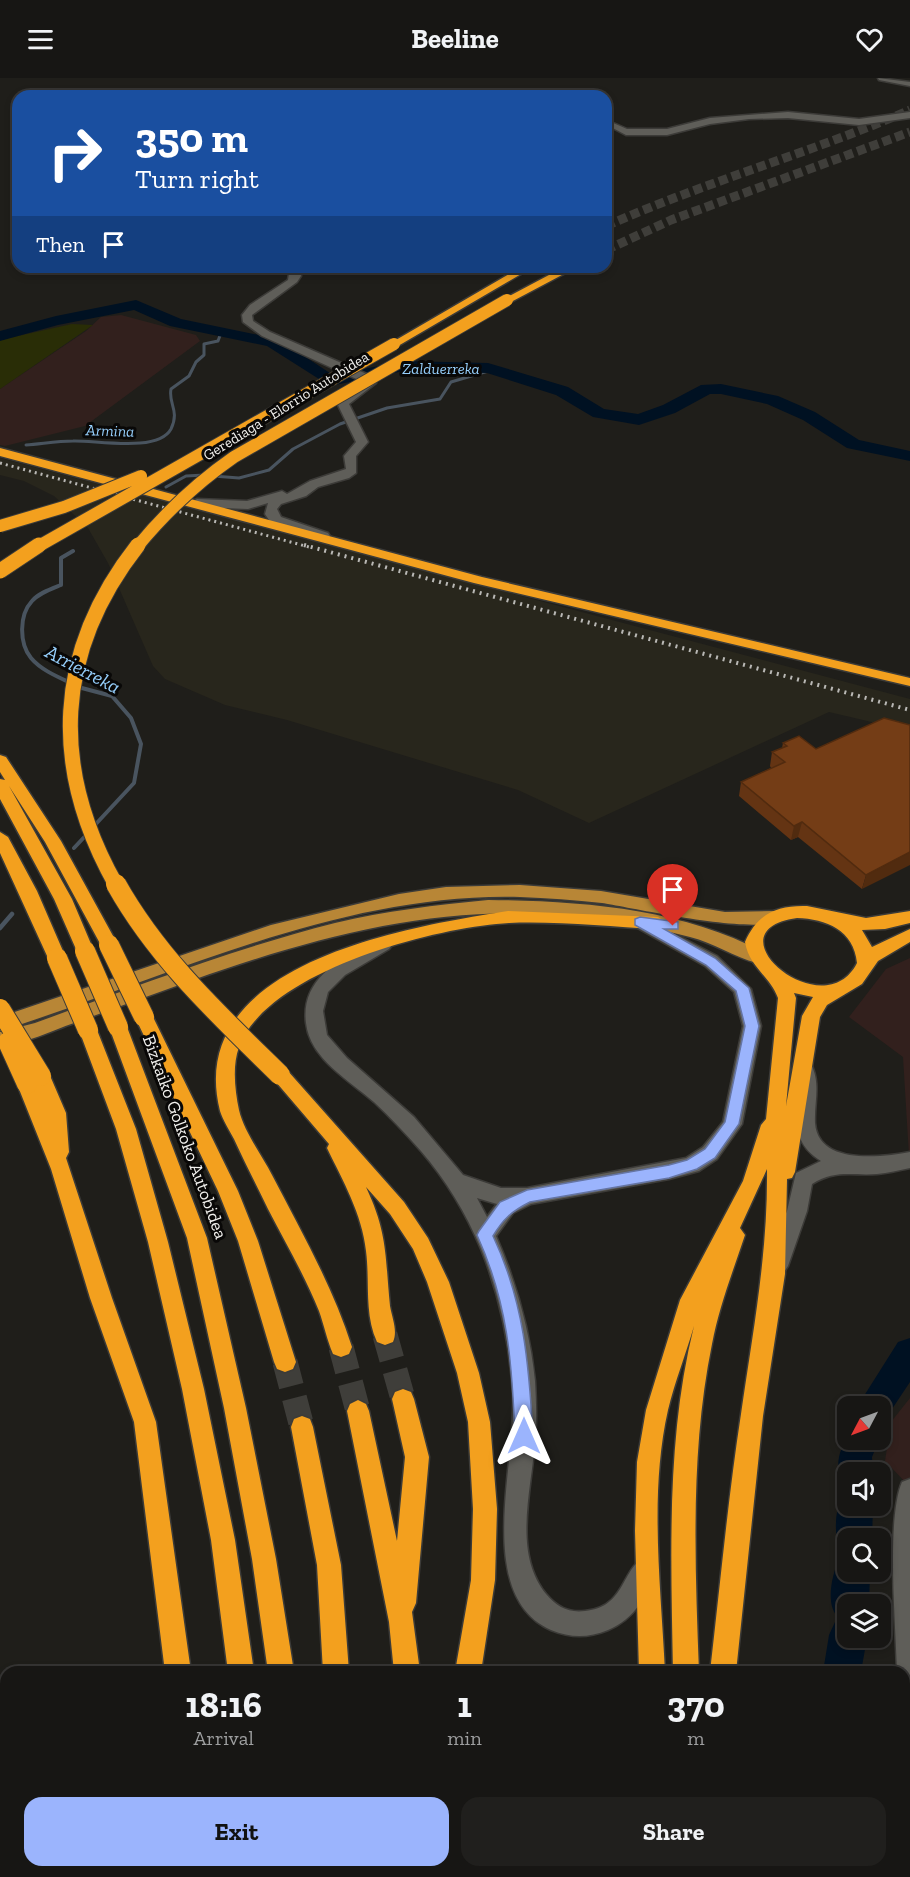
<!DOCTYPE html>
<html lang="en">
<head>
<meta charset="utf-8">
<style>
  :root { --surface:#171614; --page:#201f1d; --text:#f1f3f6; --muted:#9e9fa0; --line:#363534; --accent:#9bb4fd }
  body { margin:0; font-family:"Zilla Slab",serif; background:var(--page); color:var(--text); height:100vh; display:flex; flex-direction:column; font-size:22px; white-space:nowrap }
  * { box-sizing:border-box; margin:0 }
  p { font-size:20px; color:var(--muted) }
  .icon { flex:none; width:33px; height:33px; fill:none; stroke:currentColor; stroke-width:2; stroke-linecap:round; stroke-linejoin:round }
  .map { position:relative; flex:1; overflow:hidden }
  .panel { position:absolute; left:0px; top:1588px; width:910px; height:212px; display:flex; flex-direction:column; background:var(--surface); border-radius:18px 18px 0 0; box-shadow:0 3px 9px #0003,0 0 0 2px var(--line) }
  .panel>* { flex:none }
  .hud { position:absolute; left:12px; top:12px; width:600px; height:183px; border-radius:18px; box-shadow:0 3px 9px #0003,0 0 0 2px var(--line); background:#1a4fa0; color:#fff; overflow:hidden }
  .needle { width:39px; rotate:229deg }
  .fabs { position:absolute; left:837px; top:1318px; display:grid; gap:12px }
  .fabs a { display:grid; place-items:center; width:54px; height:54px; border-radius:12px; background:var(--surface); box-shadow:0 3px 9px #0003,0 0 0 2px var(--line); font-size:30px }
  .pin { position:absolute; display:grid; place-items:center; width:51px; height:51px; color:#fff; margin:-62px -26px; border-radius:50% 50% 50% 0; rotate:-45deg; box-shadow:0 0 6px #0007 }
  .pin .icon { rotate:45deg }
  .me { position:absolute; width:66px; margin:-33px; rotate:0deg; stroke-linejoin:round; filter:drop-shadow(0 0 4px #0008) }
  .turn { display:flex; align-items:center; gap:21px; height:126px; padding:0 24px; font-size:27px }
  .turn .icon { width:78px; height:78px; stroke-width:2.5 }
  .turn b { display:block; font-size:42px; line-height:51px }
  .then { display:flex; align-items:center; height:57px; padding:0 24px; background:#0003; gap:12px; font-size:22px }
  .eta { display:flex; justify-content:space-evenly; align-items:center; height:102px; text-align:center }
  .eta b { font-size:36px; font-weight:800; line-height:42px }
  .button { display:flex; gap:12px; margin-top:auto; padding:12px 24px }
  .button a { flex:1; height:69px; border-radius:18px; background:var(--accent); color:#111; font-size:24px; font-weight:800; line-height:69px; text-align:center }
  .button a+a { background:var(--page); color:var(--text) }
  header { display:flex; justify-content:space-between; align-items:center; height:78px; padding:0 24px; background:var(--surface); font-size:27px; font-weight:800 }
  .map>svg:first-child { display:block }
</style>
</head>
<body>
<header><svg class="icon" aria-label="menu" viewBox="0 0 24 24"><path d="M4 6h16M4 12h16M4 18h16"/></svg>Beeline<svg class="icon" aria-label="heart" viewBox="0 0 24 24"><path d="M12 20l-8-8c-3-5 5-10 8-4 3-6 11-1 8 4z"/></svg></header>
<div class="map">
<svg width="910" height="1799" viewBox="0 0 910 1799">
  <rect width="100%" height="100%" fill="#1f1e1a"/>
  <path fill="#28261c" d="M 0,380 L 910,621 L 910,653 L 829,634 L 589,745 L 518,712 L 287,642 L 225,627 L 165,601 L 153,588 L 108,485 L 88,450 L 54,418 L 24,403 L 0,397 Z"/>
  <path fill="#32201d" d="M 121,237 L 196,257 L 200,263 L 85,348 L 5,368 L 0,367 L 0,311 L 86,253 L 101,239 Z
    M 910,880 L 910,1094 L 903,979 L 849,939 L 886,891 Z
    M 910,1320 L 910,1409 L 885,1383 L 891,1344 Z"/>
  <path fill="#292d06" d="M 72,246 L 93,247 L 0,311 L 0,262 Z"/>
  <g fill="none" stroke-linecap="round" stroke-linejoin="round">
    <path stroke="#49545f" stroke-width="3" d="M 26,367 C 41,366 57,363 73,363 C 95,362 158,375 171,351 C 180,332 168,326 171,311 L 189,298 L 196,284 L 204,277 L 204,266 L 218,263 L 222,252
      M 213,398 L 239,400 L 269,392 L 293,371 L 340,346 L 387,330 L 440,321 L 451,304 L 495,291
      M 166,409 L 186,398 L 205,397"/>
    <path stroke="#49545f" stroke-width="4" d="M 71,605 C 58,599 41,592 31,580 C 19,565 19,537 32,523 C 39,515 51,511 61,507 L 61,480 L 73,473
      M 78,609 L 112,618 L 131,640 L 141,666 L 134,705 L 94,748
      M 74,770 L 89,754"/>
    <path stroke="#49545f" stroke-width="4.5" d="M 0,850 L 12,836"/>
    <path fill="#012" fill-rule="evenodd" d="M 136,222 L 181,241 L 278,261 L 333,297 L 404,283 L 488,285 L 568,309 L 604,331 L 638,336 L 663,327 L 701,307 L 721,306 L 778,318 L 815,334 L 859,362 L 910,373 L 910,383 L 847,370 L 803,342 L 767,326 L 721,316 L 710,316 L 675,335 L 639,347 L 593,339 L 556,317 L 487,295 L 404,293 L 330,308 L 267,268 L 170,248 L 134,232 L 58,247 L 0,263 L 0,253 L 56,238 Z
      M 910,1260 L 910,1304 L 886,1340 L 880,1342 L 880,1329 L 857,1329 L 898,1264 Z
      M 848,1356 L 848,1362 L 879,1362 L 872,1379 L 873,1395 L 848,1395 L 848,1409 L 843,1407 C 834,1387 839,1374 848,1356 Z
      M 848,1414 L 848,1428 L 873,1428 L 872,1461 L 848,1461 L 848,1476 L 841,1474 C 833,1455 835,1434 842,1416 Z
      M 848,1477 L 848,1494 L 870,1494 L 869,1527 L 848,1527 L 848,1560 L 867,1560 L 861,1594 L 823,1594 L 829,1557 L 835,1544 L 840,1541 C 824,1529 832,1497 839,1481 Z
      M 836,1794 L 878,1794 L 880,1799 L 838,1799 Z"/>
    <path stroke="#3f3e3a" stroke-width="9" stroke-dasharray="9 4.5" stroke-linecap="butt" d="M 606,148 C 705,104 810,75 910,32
      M 606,172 L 671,142 L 910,54"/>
    <path stroke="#3f3e3a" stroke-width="25" stroke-dasharray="25 12" stroke-linecap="butt" d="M 385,1257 L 403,1321
      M 341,1269 L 358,1333
      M 285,1284 L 302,1349"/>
    <defs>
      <path id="minor" d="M 878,0 L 910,4 L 910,8 L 879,2 Z
        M 788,34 L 859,41 L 910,34 L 910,40 L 859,47 L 788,40 L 749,41 L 710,46 L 667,57 L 626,57 L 607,47 L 611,44 L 627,51 L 667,51 L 710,40 Z
        M 290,189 L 300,189 L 301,198 L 297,204 L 252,237 L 253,243 L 270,254 L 369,297 L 376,305 L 349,326 L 368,364 L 356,378 L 356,395 L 349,400 L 318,409 L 306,418 L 281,426 L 277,431 L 281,439 L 328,455 L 330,458 L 323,462 L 271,445 L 265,436 L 268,425 L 248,431 L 197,429 L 191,425 L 197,421 L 247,423 L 282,413 L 287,416 L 310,403 L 346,391 L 344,378 L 356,364 L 337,325 L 363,304 L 262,258 L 243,244 L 242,237 L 250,227 L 288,202 Z
        M 640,838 L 717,878 L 751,911 L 761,948 L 742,1046 L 717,1081 L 699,1093 L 669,1101 L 531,1126 L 513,1135 L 496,1158 C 516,1204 530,1253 535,1303 C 536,1322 537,1342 535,1362 C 532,1411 512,1474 546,1516 C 557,1529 568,1535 585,1533 C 627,1529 621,1489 646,1479 L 655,1482 L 658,1491 C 647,1517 635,1541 608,1552 C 588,1560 571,1560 551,1552 C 473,1518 517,1382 513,1317 C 510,1267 500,1218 481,1171 C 466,1135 446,1102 421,1073 C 406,1056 390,1039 374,1024 C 349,1002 310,981 306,945 C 301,906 332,885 362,870 C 371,865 379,860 389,863 L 392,867 L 389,871 L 345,897 L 328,914 L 323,933 L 327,957 L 347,980 L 414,1039 L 463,1097 L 501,1110 L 527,1110 L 686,1080 L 703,1069 L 723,1044 L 743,948 L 734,914 L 705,888 L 634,848 L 631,844 ZM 477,1120 L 497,1126 L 487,1139 Z
        M 804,984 L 811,986 C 821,1006 814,1024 815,1045 C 818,1088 883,1079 910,1074 L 910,1090 C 899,1092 888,1095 877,1096 C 852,1098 836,1091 812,1106 L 807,1133 L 788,1188 L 784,1194 L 777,1197 L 770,1194 L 766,1188 L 787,1133 L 796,1095 L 821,1083 C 781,1058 806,1026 794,991 L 797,986 Z
        M 910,1401 L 910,1732 L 904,1729 L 904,1594 L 897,1594 C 896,1550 886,1441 902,1404 Z
        M 0,1653 L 6,1655 L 6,1690 L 0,1688 Z
        M 6,1752 L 6,1790 L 0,1793 L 0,1755 Z"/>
      <path id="major" d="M 520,807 L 601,813 L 725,834 L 775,833 L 784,839 C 771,861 629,829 602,825 C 575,822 547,820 520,819 C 340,814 168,900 0,953 L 0,939 L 271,847 L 399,816 L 446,809 Z
        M 488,822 C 580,823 680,830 763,874 L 766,879 L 763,884 L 757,885 C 734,879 714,865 690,859 C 509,811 366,841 193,902 C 153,916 113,931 74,945 C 51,953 24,967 0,966 L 0,954 L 35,945 C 134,909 233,871 335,845 C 385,833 436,827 488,822 Z"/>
      <path id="highway" d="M 521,189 L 533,189 L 398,268 L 389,266 Z
        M 564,189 L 577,189 L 511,224 L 502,222 Z
        M 0,370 L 482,499 L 910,600 L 910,608 L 474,505 L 0,378 Z
        M 0,677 L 6,679 L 61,763 L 118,867 L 115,871 L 103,871 L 45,764 L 9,708 L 72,821 L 94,873 L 91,878 L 79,878 L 54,821 L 0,721 L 0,701 L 5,702 L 0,694 Z
        M 0,754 L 8,759 L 37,813 L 66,880 L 63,885 L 51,885 L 48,880 L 0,775 Z
        M 807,828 L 866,840 L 910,833 L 910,845 L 885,851 L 862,852 L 872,869 L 910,851 L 910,864 L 878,883 L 862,906 L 827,927 L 820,939 L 795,1094 L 792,1100 L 787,1101 L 785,1196 L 763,1338 L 736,1594 L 710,1594 C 720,1508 728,1421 741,1336 C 753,1253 768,1175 767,1091 L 740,1150 L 745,1157 C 733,1193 719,1229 712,1266 C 690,1373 695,1485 699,1594 L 673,1594 C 671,1479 666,1360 694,1248 C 686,1276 675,1303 668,1332 C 649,1416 661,1508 665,1594 L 639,1594 L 635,1453 L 637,1384 L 646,1332 L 680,1222 L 743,1103 L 761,1047 L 766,1041 L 778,920 C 770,898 749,889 745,864 C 757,836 777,827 807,828 ZM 797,840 C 826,841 854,852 857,885 C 824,951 706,852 797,840 ZM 794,915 L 813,919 L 802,938 L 786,1028 L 796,920 Z
        M 508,833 L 658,839 L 667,845 L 658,851 C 609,849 558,843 509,845 C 435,849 267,893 239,969 C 232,988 235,1013 239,1032 C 244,1054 262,1077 272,1097 C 301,1153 333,1209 352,1269 L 349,1276 L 341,1279 L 333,1276 C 327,1262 324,1247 319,1233 C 305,1198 285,1164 268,1131 C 257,1108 245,1085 234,1061 C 229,1052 223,1042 220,1033 C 183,885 407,849 508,833 Z
        M 144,932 L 151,934 L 153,939 L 238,1113 L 258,1163 L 296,1284 L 293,1291 L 285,1294 L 277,1291 L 274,1284 L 238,1163 L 218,1113 L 135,939 L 137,934 Z
        M 118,942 L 125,944 L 127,949 L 207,1160 L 246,1330 L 276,1481 L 294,1594 L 268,1594 L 252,1481 L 224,1330 L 187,1160 L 109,949 L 111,944 Z
        M 88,945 L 95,947 L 97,952 L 136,1051 L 168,1164 L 204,1311 L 235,1462 L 254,1594 L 228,1594 L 211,1462 L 182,1311 L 148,1164 L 116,1051 L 79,952 L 81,947 Z
        M 280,990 L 287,992 L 404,1124 L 428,1160 L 449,1204 L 479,1295 L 490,1344 L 497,1431 L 495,1502 L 481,1594 L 455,1594 L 471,1502 L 473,1431 L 468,1344 L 457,1295 L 427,1204 L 413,1171 L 390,1136 L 366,1109 C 388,1156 385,1178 390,1228 C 392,1240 398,1253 393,1264 L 385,1267 L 377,1264 C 364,1236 370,1203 366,1173 C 362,1136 343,1103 327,1070 L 329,1066 L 270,997 L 273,992 Z
        M 41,991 L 48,993 L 66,1035 L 69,1074 L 66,1080 L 112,1220 L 156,1344 L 191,1594 L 165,1594 L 134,1344 L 90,1220 L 51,1091 L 17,1006 L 20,1001 L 32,1000 L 34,993 Z
        M 403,1311 L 411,1314 L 414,1321 L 429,1379 L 416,1525 L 412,1534 L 420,1594 L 394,1594 L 389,1544 L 347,1333 L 350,1326 L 358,1322 L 366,1326 L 369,1333 L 397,1463 L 405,1379 L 392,1321 L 395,1314 Z
        M 302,1338 L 310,1341 L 313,1349 L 341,1487 L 349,1594 L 323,1594 L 317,1487 L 291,1349 L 294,1341 Z
        M 188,1794 L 216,1794 L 216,1799 L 188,1799 Z
        M 242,1794 L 270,1794 L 270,1799 L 242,1799 Z
        M 287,1794 L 315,1794 L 315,1799 L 287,1799 Z
        M 398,1794 L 454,1794 L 456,1799 L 398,1799 Z
        M 588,1794 L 623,1794 L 621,1799 L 586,1799 Z
        M 688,1794 L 716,1794 L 716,1799 L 688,1799 Z"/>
    </defs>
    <use href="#minor" stroke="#3c3b38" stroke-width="3"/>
    <use href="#major" stroke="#3c3b38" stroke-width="3"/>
    <use href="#highway" stroke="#3c3b38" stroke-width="3"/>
    <use href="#minor" fill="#5f5e59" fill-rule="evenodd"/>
    <use href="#major" fill="#b88636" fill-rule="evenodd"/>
    <use href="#highway" fill="#f3a01e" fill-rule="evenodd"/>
    <path stroke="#b9b8b5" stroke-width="3" stroke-dasharray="2 4" stroke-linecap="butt" d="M 0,385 L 309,469"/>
    <path stroke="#b9b8b5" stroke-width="4" stroke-dasharray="2 5" stroke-linecap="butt" d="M 304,467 L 910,632"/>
    <defs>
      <path id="highway-bridge-far2" d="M 0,448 L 64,429 L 141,398
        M 37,469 L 394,266
        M 137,469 C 165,435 198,404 234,379 L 507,222"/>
      <path id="highway-bridge-far1" d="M 0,493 L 39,467
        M 116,807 C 50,690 54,574 138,467"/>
      <path id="highway-bridge" d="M 116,806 C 158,881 219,937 280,997
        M 109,867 L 144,939
        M 85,873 L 118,949
        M 57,880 L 88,952
        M 0,931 L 41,998
        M 8,964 L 27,1006"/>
    </defs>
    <use href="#highway-bridge-far2" stroke="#3c3b38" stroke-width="14" stroke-linecap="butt"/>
    <use href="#highway-bridge-far1" stroke="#3c3b38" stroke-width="17" stroke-linecap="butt"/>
    <use href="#highway-bridge" stroke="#3c3b38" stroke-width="22" stroke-linecap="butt"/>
    <use href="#highway-bridge-far2" stroke="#f3a01e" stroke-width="12"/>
    <use href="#highway-bridge-far1" stroke="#f3a01e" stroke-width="15"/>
    <use href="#highway-bridge" stroke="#f3a01e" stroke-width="20"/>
  </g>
  <path fill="#643413" d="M 910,647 L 862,811 L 798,759 L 791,762 L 739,718 L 741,704 L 771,690 L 770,688 L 772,674 L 782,670 L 783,665 L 816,671 Z"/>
  <path fill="#512b0f" d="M 802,744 L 798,759 L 791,762 L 794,748 Z
    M 910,774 L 910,787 L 862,811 L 866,797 Z"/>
  <path fill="#743d16" stroke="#512b0f" stroke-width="1.5" d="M 884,640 L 910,647 L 910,774 L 866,797 L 802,744 L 794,748 L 741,704 L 785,684 L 772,674 L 787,668 L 783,665 L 799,658 L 816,671 Z"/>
  <path fill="#9bb4fd" stroke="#6575a4" stroke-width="1.5" d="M 640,839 L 678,844 L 678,851 L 664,851 L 715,880 L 749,910 L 759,948 L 739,1046 L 715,1080 L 697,1091 L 669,1100 L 530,1124 C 512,1133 503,1141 493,1158 C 524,1224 529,1286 533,1358 L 530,1363 L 524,1366 L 518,1363 L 515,1358 C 512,1284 508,1225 477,1157 L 479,1153 L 500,1124 L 527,1112 L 669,1087 L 687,1082 L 705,1071 L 725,1044 L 745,948 L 736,913 L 706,887 L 635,847 L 635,841 Z"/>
  <g text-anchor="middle" stroke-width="6" stroke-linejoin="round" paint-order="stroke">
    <g font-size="15" fill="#f2f1ee" stroke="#090807">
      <text transform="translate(286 328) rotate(-32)" y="5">Gerediaga - Elorrio Autobidea</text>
    </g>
    <g font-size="16" font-style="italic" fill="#95cefb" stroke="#090807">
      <text x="441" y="296">Zalduerreka</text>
      <text transform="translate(110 352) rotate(2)" y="6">Armina</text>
    </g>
    <g font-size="18" fill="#f2f1ee" stroke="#090807">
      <text transform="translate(185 1059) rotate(70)" y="6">Bizkaiko Golkoko Autobidea</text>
    </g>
    <g font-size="20" font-style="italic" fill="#95cefb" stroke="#090807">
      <text transform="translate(83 591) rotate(28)" y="7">Arrierreka</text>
    </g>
  </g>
</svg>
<div class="fabs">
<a><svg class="needle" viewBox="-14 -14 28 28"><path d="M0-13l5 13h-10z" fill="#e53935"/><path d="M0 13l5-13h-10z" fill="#9e9fa0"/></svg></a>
<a><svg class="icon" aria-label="sound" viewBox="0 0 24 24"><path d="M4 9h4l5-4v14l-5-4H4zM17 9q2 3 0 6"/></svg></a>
<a><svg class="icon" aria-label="search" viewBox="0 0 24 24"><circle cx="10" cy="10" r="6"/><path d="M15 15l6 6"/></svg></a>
<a><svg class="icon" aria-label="layers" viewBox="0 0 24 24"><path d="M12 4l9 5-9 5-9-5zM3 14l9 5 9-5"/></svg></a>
</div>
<div class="pin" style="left:673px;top:848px;background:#d93025"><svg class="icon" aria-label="arrive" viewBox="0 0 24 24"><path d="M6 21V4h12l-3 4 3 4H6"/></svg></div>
<svg class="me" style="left:524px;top:1358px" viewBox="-20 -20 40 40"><path d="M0-17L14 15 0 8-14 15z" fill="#9bb4fd" stroke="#fff" stroke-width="4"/></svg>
<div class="hud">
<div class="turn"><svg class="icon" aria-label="right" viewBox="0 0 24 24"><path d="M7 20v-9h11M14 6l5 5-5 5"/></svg><div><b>350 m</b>Turn right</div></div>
<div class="then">Then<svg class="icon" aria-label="arrive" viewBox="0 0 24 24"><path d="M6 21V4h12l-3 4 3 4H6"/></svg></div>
</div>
<section class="panel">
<div class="eta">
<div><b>18:16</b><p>Arrival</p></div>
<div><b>1</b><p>min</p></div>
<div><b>370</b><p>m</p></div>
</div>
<div class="button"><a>Exit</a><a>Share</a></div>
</section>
</div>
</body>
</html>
